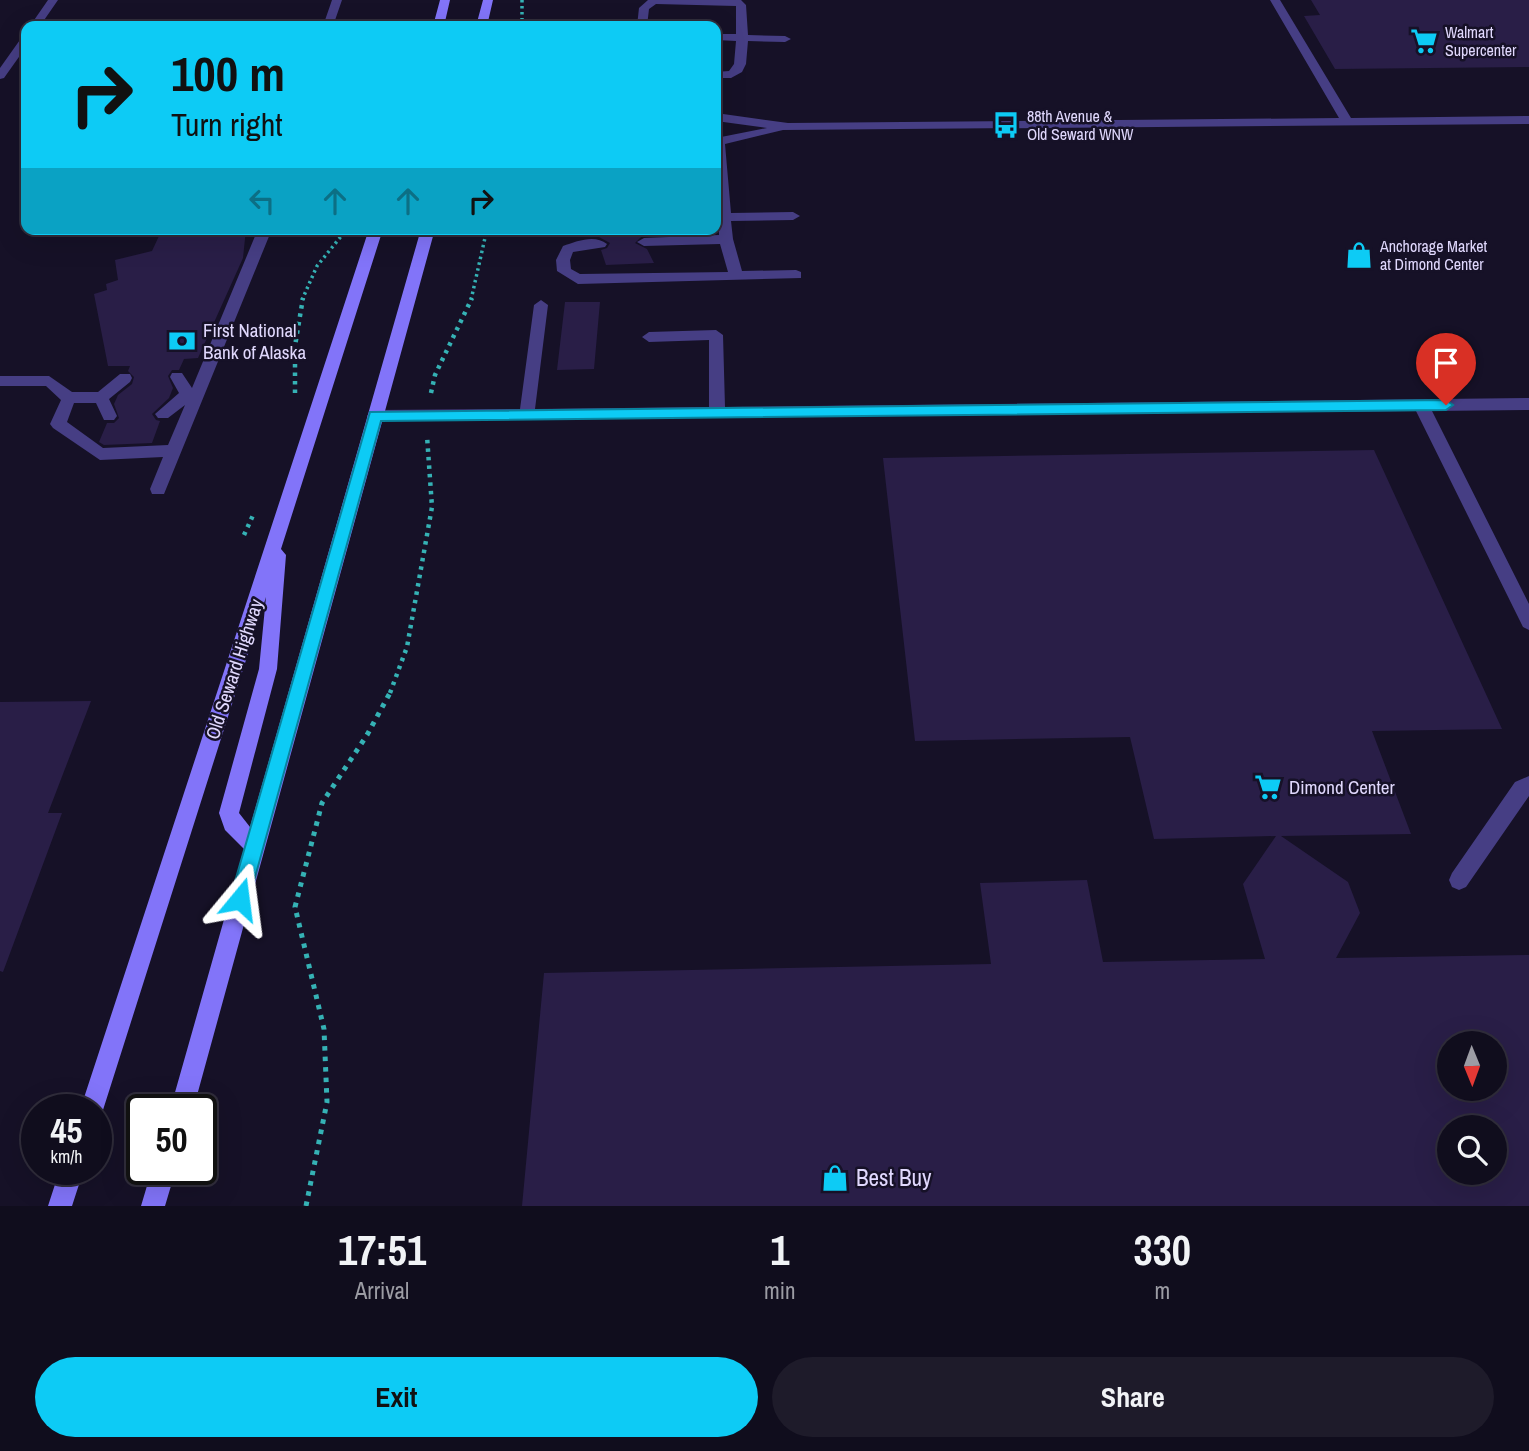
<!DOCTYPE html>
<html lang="en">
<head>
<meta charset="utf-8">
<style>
  :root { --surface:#100d1d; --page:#1e1b2a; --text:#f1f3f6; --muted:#9c9ca4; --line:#302d3b; --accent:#0dcbf5 }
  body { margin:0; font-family:"Archivo Narrow",sans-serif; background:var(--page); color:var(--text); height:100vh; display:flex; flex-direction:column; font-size:26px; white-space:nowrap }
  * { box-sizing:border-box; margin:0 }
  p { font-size:23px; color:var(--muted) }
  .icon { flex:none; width:38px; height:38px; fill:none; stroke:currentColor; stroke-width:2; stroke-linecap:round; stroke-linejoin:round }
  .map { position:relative; height:1206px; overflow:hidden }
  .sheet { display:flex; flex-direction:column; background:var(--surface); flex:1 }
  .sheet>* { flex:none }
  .top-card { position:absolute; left:21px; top:21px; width:700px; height:214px; border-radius:14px; box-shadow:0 7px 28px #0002,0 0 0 2px var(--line); background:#0dcbf5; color:#111; overflow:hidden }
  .needle { width:46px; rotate:179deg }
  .buttons { position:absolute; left:1437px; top:1031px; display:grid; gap:14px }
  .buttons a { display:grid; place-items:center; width:70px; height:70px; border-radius:50%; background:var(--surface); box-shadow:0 7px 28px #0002,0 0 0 2px var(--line); font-size:35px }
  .speed { position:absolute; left:21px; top:1094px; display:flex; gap:14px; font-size:35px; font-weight:700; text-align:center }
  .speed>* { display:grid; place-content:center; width:91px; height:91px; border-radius:50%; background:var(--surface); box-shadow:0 7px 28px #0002,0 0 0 2px var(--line); line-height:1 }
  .speed small { font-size:18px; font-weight:400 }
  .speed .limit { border:4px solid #111; border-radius:10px; background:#fff; color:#111 }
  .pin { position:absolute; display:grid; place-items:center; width:60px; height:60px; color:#fff; margin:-72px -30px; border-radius:50% 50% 50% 0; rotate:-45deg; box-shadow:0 0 7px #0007 }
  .pin .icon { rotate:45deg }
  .me { position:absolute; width:77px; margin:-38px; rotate:16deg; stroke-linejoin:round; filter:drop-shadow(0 0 5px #0008) }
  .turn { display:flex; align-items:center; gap:24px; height:147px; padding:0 35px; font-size:32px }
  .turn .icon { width:91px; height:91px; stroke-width:2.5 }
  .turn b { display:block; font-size:49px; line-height:60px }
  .lanes { display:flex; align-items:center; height:66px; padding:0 35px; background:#0003; justify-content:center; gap:35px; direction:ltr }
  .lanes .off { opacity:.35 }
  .eta { display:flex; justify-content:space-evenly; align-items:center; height:119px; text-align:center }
  .eta b { font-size:42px; font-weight:700; line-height:49px }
  .primary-button { display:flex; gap:14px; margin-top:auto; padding:14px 35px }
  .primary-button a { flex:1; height:80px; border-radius:42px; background:var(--accent); color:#111; font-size:28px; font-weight:700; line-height:80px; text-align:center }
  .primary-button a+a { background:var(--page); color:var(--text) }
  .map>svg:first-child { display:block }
</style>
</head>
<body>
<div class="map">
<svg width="1529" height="1206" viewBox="0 0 1529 1206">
  <rect width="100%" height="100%" fill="#161127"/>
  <path fill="#291e47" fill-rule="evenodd" d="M 1311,0 L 1529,0 L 1529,67 L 1335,69 L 1304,16 L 1320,15 Z
    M 184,229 L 246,229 L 243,258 L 198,358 L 184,359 L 179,370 L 172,370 L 168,376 L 173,388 L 169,398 L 152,414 L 156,420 L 160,421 L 152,443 L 104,445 L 99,442 L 107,423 L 114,423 L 119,418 L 114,404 L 118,395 L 132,384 L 134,377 L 128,371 L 130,366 L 108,366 L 94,294 L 107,290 L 106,284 L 118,280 L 115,260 L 152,251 L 159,236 Z
    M 598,229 L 639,229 L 642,236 L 635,243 L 647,249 L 654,263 L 606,265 L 601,250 L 607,248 L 610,243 L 599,237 Z
    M 565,302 L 600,302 L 594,369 L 557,370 Z
    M 1374,450 L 1502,729 L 1372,731 L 1411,834 L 1281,836 L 1348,882 L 1360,913 L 1336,958 L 1529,955 L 1529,1206 L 522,1206 L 544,973 L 991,964 L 980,883 L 1087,880 L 1103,962 L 1265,959 L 1243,884 L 1276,836 L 1154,839 L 1130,737 L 915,741 L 883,458 ZM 1449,1043 L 1494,1043 L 1494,1088 L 1449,1088 ZM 1449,1127 L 1494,1127 L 1494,1172 L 1449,1172 Z
    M 91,701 L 48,813 L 62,813 L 3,972 L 0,971 L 0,702 Z"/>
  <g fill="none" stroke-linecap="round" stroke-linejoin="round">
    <path stroke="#35b2b5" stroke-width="3.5" stroke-dasharray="2.5 3.5" stroke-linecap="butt" d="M 522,0 L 522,26
      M 302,300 L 317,266 L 347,229
      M 471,300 L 487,229"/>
    <path stroke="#35b2b5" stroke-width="4.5" stroke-dasharray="3.5 5" stroke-linecap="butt" d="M 295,393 L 295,346 L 303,298
      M 431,393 L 435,375 L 472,298
      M 244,535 L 254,513
      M 390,693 L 407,647 L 432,507 L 427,436"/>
    <path stroke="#35b2b5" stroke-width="5" stroke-dasharray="4.5 6" stroke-linecap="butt" d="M 306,1206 L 327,1102 L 324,1029 L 295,907 L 322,803 L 367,735 L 391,691"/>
    <path fill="#463e84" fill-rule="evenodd" d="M 48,0 L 58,0 L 40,26 L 30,26 Z
      M 332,0 L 342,0 L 333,26 L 323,26 Z
      M 648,0 L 741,0 L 746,5 L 748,35 L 785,36 L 791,39 L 785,42 L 748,41 L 746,64 L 742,72 L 731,78 L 716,78 L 716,72 L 729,71 L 734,64 L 736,41 L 716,40 L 716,34 L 736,34 L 736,6 L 656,4 L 649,9 L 647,26 L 637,26 L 639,8 Z
      M 1270,0 L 1280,0 L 1351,118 L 1529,116 L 1529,124 L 783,130 L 725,144 L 731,213 L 793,212 L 800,216 L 793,220 L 731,221 L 733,239 L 742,271 L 796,270 L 801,272 L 801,278 L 578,284 L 557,271 L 556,260 L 563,246 C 577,241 595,234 607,244 L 605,247 L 573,252 L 570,260 L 571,269 L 580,274 L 728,272 L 720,244 L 644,246 L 637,242 L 644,238 L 719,235 L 716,138 L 767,128 L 716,121 L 716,113 L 788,123 L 1339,118 Z
      M 26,36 L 26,47 L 4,78 L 0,79 L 0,68 L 22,37 Z
      M 258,229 L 272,229 L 164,494 L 152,494 L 150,489 L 163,457 L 100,460 L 53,428 L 50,424 L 61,400 L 46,386 L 0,386 L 0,376 L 49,376 L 72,392 L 98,392 L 120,374 L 130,374 L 132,378 L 130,382 L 109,399 L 117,416 L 114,420 L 104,420 L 96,403 L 74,403 L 67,422 L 103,448 L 168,445 L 185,405 L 168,418 L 158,418 L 155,414 L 179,393 L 170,377 L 172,373 L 182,373 L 192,388 Z
      M 541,300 L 548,305 L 535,409 L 709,407 L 709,340 L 649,342 L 642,337 L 649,332 L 716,330 L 723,335 L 725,407 L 1529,398 L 1529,410 L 1432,411 L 1529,604 L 1529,630 L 1523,627 L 1416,411 L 370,420 L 367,416 L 370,412 L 375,410 L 520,409 L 534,305 Z
      M 1529,776 L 1529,796 L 1466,887 L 1459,890 L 1452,887 L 1449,880 L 1452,873 L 1515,782 Z"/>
    <path fill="#8274f9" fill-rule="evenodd" d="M 440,0 L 450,0 L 444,26 L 433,26 Z
      M 483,0 L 493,0 L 487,26 L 476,26 Z
      M 369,229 L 383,229 L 281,549 L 286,555 L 277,669 L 239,813 L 250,827 L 421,229 L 435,229 L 193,1110 L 170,1110 L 244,849 L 225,830 L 219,813 L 259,669 L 266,597 L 103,1110 L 96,1119 L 96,1110 L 80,1110 Z
      M 60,1169 L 84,1169 L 72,1206 L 48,1206 Z
      M 152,1169 L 176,1169 L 165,1206 L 141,1206 Z"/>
  </g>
  <path fill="#0dcbf5" stroke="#08849f" stroke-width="2" d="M 1446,400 L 1453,405 L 1446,410 L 381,421 L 249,899 L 247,905 L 240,908 L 233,905 L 230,899 L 370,412 Z"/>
  <defs>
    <symbol id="supermarket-bare" viewBox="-9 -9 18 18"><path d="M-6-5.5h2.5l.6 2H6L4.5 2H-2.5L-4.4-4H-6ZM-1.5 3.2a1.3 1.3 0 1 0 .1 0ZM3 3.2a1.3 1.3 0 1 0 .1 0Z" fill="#0dcbf5" stroke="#161127" stroke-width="2.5" paint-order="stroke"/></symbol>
    <symbol id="bus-bare" viewBox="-9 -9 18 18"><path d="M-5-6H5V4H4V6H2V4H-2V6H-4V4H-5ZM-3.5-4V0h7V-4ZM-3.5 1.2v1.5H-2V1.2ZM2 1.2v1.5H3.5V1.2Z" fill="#0dcbf5" stroke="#161127" stroke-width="2.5" paint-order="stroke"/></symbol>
    <symbol id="shop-bare" viewBox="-9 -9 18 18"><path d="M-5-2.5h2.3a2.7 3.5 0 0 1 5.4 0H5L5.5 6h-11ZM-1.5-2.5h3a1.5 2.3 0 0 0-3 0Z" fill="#0dcbf5" stroke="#161127" stroke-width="2.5" paint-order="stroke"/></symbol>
    <symbol id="bank-bare" viewBox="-9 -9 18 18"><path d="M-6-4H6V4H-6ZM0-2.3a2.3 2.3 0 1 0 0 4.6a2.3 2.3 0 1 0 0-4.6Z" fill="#0dcbf5" stroke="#161127" stroke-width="2.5" paint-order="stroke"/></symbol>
  </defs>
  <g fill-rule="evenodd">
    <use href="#supermarket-bare" x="1405" y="22" width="38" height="38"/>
    <use href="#bus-bare" x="987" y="106" width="38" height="38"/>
    <use href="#shop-bare" x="1340" y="236" width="38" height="38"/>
    <use href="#bank-bare" x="163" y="322" width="38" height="38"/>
    <use href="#supermarket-bare" x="1249" y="768" width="38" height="38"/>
    <use href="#shop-bare" x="816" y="1159" width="38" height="38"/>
  </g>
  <g text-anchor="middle" stroke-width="5" stroke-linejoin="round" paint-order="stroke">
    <g font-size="16" fill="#e0d8fd" stroke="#161127" text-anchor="start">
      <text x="1445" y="38">Walmart<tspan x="1445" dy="18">Supercenter</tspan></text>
      <text x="1027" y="122">88th Avenue &amp;<tspan x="1027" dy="18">Old Seward WNW</tspan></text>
      <text x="1380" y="252">Anchorage Market<tspan x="1380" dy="18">at Dimond Center</tspan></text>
    </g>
    <g font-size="19" fill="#e0d8fd" stroke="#161127" text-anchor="start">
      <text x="203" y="337">First National<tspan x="203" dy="22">Bank of Alaska</tspan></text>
      <text x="1289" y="794">Dimond Center</text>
    </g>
    <g font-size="19" fill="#e0d8fd" stroke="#161127">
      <text transform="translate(234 669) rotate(-72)" y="7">Old Seward Highway</text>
    </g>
    <g font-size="23" fill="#e0d8fd" stroke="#161127" text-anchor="start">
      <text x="856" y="1186">Best Buy</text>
    </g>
  </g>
</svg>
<div class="buttons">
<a><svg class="needle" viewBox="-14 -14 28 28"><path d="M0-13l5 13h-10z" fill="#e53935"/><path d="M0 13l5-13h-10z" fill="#9c9ca4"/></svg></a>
<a><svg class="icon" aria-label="search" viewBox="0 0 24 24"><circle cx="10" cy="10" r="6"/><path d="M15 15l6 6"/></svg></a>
</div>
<div class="speed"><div>45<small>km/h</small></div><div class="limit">50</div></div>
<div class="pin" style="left:1446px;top:405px;background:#d93025"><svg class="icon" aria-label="arrive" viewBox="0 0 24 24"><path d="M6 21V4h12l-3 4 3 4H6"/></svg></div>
<svg class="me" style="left:240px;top:899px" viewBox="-20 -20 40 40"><path d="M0-17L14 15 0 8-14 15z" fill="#0dcbf5" stroke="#fff" stroke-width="4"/></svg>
<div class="top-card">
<div class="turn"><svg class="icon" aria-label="right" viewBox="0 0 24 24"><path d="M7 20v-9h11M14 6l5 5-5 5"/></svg><div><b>100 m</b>Turn right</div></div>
<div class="lanes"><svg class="icon off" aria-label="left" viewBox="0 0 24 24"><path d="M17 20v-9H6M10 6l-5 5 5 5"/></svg><svg class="icon off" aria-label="ahead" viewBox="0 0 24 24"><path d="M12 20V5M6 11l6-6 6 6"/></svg><svg class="icon off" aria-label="ahead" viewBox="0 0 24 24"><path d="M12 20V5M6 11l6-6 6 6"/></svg><svg class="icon" aria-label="right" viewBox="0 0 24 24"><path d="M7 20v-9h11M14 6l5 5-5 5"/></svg></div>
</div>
</div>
<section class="sheet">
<div class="eta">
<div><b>17:51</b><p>Arrival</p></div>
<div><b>1</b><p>min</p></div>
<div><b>330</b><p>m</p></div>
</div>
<div class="primary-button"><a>Exit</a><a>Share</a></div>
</section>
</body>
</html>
